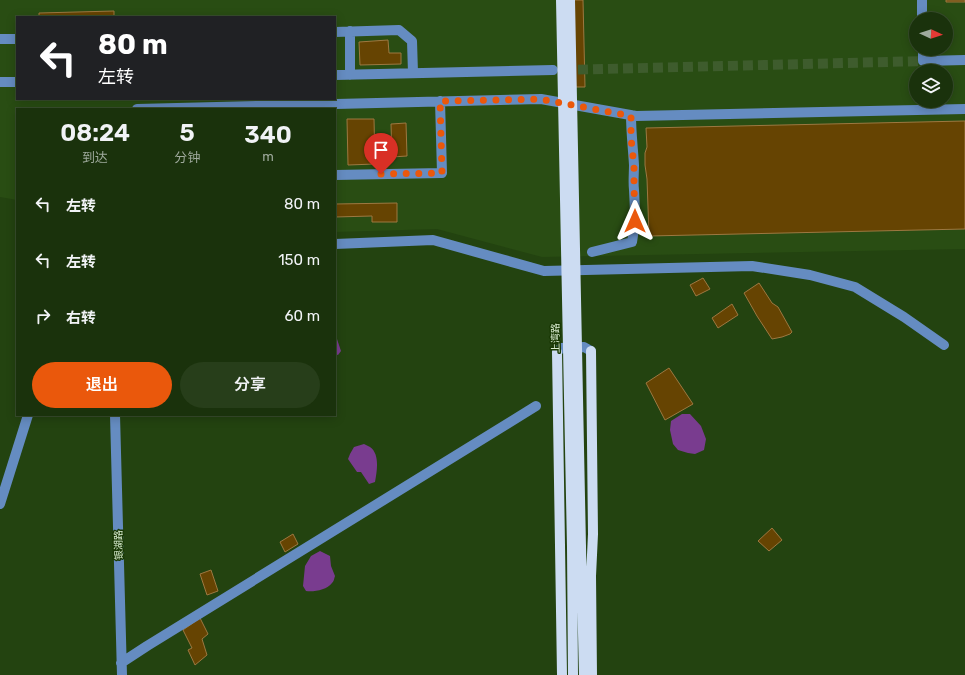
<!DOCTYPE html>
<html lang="zh">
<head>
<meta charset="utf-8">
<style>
  :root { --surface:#1a320c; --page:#273e1a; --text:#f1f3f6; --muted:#9faa9d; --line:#384d2d; --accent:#ea580c }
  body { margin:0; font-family:Rubik,"Noto Sans SC",sans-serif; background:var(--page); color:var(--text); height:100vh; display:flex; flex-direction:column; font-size:15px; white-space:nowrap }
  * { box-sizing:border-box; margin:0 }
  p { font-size:13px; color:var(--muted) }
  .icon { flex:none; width:22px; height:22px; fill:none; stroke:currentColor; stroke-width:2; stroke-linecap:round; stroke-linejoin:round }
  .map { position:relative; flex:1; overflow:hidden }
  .sheet { position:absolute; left:16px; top:108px; width:320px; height:308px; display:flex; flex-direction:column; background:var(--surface); border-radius:0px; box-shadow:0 2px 10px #0003,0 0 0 1px var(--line) }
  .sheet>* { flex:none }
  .banner { position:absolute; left:16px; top:16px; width:320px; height:84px; border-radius:0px; box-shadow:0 2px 10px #0003,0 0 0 1px var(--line); background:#202124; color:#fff; overflow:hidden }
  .needle { width:26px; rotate:93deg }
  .controls { position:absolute; left:909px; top:12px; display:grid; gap:8px }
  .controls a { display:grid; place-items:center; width:44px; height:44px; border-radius:50%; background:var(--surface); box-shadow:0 2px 10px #0003,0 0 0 1px var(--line); font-size:20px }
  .pin { position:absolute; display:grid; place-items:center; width:34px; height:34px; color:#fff; margin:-41px -17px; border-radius:50% 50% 50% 0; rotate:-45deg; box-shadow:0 0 4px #0007 }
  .pin .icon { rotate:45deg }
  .me { position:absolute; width:44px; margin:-22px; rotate:0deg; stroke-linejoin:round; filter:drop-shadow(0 0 3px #0008) }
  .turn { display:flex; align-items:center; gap:14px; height:84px; padding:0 16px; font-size:18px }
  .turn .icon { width:52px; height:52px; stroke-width:2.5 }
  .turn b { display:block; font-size:28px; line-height:34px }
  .eta { display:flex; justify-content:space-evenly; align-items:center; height:68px; text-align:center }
  .eta b { font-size:24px; font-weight:600; line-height:28px }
  .button { display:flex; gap:8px; margin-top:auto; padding:8px 16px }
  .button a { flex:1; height:46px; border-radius:24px; background:var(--accent); color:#fff; font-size:16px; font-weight:600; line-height:46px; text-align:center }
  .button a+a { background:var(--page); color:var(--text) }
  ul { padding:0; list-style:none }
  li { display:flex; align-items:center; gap:12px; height:56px; padding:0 16px }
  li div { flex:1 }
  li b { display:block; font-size:15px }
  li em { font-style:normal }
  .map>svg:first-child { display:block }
</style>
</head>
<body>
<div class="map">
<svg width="965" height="675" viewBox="0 0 965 675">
  <rect width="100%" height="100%" fill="#234310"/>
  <path fill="#294d13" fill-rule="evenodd" d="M 0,0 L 965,0 L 965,249 L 542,257 L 437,229 L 335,232 L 335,109 L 17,109 L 17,200 L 0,197 ZM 17,17 L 335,17 L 335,99 L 17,99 ZM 916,19 L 946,19 L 946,49 L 916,49 ZM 916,71 L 946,71 L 946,101 L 916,101 Z"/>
  <path fill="#793c8f" d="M 335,338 L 337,339 L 341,351 L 338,355 L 335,354 Z
    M 682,414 L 690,414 L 701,426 L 706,439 L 704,450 L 695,454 L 688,453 L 678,450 L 673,444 L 670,430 L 671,421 Z
    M 364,444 C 366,445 368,446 370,447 C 380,454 377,471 375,482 L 369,484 L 361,472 L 357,472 L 348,459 L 350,454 L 354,447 Z
    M 320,551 L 330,556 L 331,566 L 335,576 C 334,579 334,581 332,583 C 327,590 314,592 306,591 L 303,586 L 305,566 L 311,556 Z"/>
  <path fill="#664402" stroke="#9d7841" d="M 567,0 L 583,0 L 585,87 L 559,87 Z
    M 946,0 L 965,0 L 965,2 L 946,2 Z
    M 114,11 L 114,17 L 39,17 L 39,13 Z
    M 388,40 L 389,53 L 401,53 L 401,64 L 360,65 L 359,42 Z
    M 347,119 L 374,119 L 375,164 L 348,165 Z
    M 965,121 L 965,229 L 649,236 L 647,179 L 645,165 L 645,153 L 647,147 L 646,128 Z
    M 406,123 L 407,156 L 392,157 L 391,124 Z
    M 397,203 L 397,222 L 372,222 L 372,216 L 335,217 L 335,204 Z
    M 703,278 L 710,289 L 696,296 L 690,285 Z
    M 759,283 L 772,303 L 778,307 L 792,332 L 790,334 L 782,337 L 772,339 L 757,316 L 744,293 Z
    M 732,304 L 738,315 L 718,328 L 712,318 Z
    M 669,368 L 693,404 L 665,420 L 646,383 Z
    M 772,528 L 782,540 L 769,551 L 758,541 Z
    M 293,534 L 298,544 L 285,552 L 280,542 Z
    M 211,570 L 218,591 L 207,595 L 200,574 Z
    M 200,618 L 208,634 L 202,639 L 207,655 L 195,665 L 188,650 L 192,648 L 183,630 Z"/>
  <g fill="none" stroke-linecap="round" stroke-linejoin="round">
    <path stroke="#3e5c2d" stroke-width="10" stroke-dasharray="10 5" stroke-linecap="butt" d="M 563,70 L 923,61"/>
    <path stroke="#658cc1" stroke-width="10" d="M 922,0 L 922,19
      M 335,32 L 399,30 L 412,41 L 413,73
      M 0,39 L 17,39
      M 923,49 L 923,61 L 965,60
      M 335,75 L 553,70
      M 350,75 L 350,31
      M 0,82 L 17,82
      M 137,109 L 541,99 L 636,116 L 965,109
      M 335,175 L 442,173 L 440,101
      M 335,244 L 433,240 L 544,271 L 752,266 L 810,275 L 855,287 L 904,317 L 944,345
      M 592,252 L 632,242 C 636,222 635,210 634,190 C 633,182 634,173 634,165 C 633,148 631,132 631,115
      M 557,352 L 561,348 L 584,347 L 591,351
      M 115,415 L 122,675
      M 0,504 L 28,415
      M 121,663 L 147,646 L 536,406"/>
    <path stroke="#ccdcf2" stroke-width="10" d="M 591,351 L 593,534 L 591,576 L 592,675
      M 557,352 L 562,675
      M 572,547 L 573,675
      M 581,547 L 584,675"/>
    <path stroke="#ccdcf2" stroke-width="10" d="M 561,0 L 572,547
      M 570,0 L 581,547"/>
  </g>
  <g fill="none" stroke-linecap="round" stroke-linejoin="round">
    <path stroke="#ea580c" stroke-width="7" stroke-dasharray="0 12.6" d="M 381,174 L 442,173 L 440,101 L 540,99 L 631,116 L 631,138 L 634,166 L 634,189 L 635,209 L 635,221"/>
  </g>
  <g text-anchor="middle" stroke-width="3" stroke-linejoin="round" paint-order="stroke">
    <g font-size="10" fill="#d9ecd0" stroke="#193804">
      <text transform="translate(555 338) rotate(-91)" y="4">上湾路</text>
      <text transform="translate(118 545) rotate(-91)" y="4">银湖路</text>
    </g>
  </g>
</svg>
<div class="controls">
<a><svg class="needle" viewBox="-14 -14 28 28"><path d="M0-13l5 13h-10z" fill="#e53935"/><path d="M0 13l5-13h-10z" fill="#9faa9d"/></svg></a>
<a><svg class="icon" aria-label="layers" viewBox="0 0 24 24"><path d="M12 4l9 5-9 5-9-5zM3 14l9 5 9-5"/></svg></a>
</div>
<div class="pin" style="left:381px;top:174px;background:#d93025"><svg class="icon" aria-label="arrive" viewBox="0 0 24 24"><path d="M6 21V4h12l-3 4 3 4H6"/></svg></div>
<svg class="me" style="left:635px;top:221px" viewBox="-20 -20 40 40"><path d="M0-17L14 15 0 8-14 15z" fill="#ea580c" stroke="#fff" stroke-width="4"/></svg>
<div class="banner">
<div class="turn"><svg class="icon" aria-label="left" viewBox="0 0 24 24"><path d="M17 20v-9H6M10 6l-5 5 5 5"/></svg><div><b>80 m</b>左转</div></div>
</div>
<section class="sheet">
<div class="eta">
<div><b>08:24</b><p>到达</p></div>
<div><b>5</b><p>分钟</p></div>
<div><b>340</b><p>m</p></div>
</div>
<ul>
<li><svg class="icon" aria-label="left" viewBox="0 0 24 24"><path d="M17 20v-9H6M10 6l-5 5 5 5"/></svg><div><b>左转</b></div><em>80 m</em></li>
<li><svg class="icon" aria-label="left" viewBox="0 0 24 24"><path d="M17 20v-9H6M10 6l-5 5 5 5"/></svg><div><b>左转</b></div><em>150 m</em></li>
<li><svg class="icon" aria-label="right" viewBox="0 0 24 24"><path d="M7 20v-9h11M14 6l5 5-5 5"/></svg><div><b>右转</b></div><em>60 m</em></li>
</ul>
<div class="button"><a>退出</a><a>分享</a></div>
</section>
</div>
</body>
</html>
